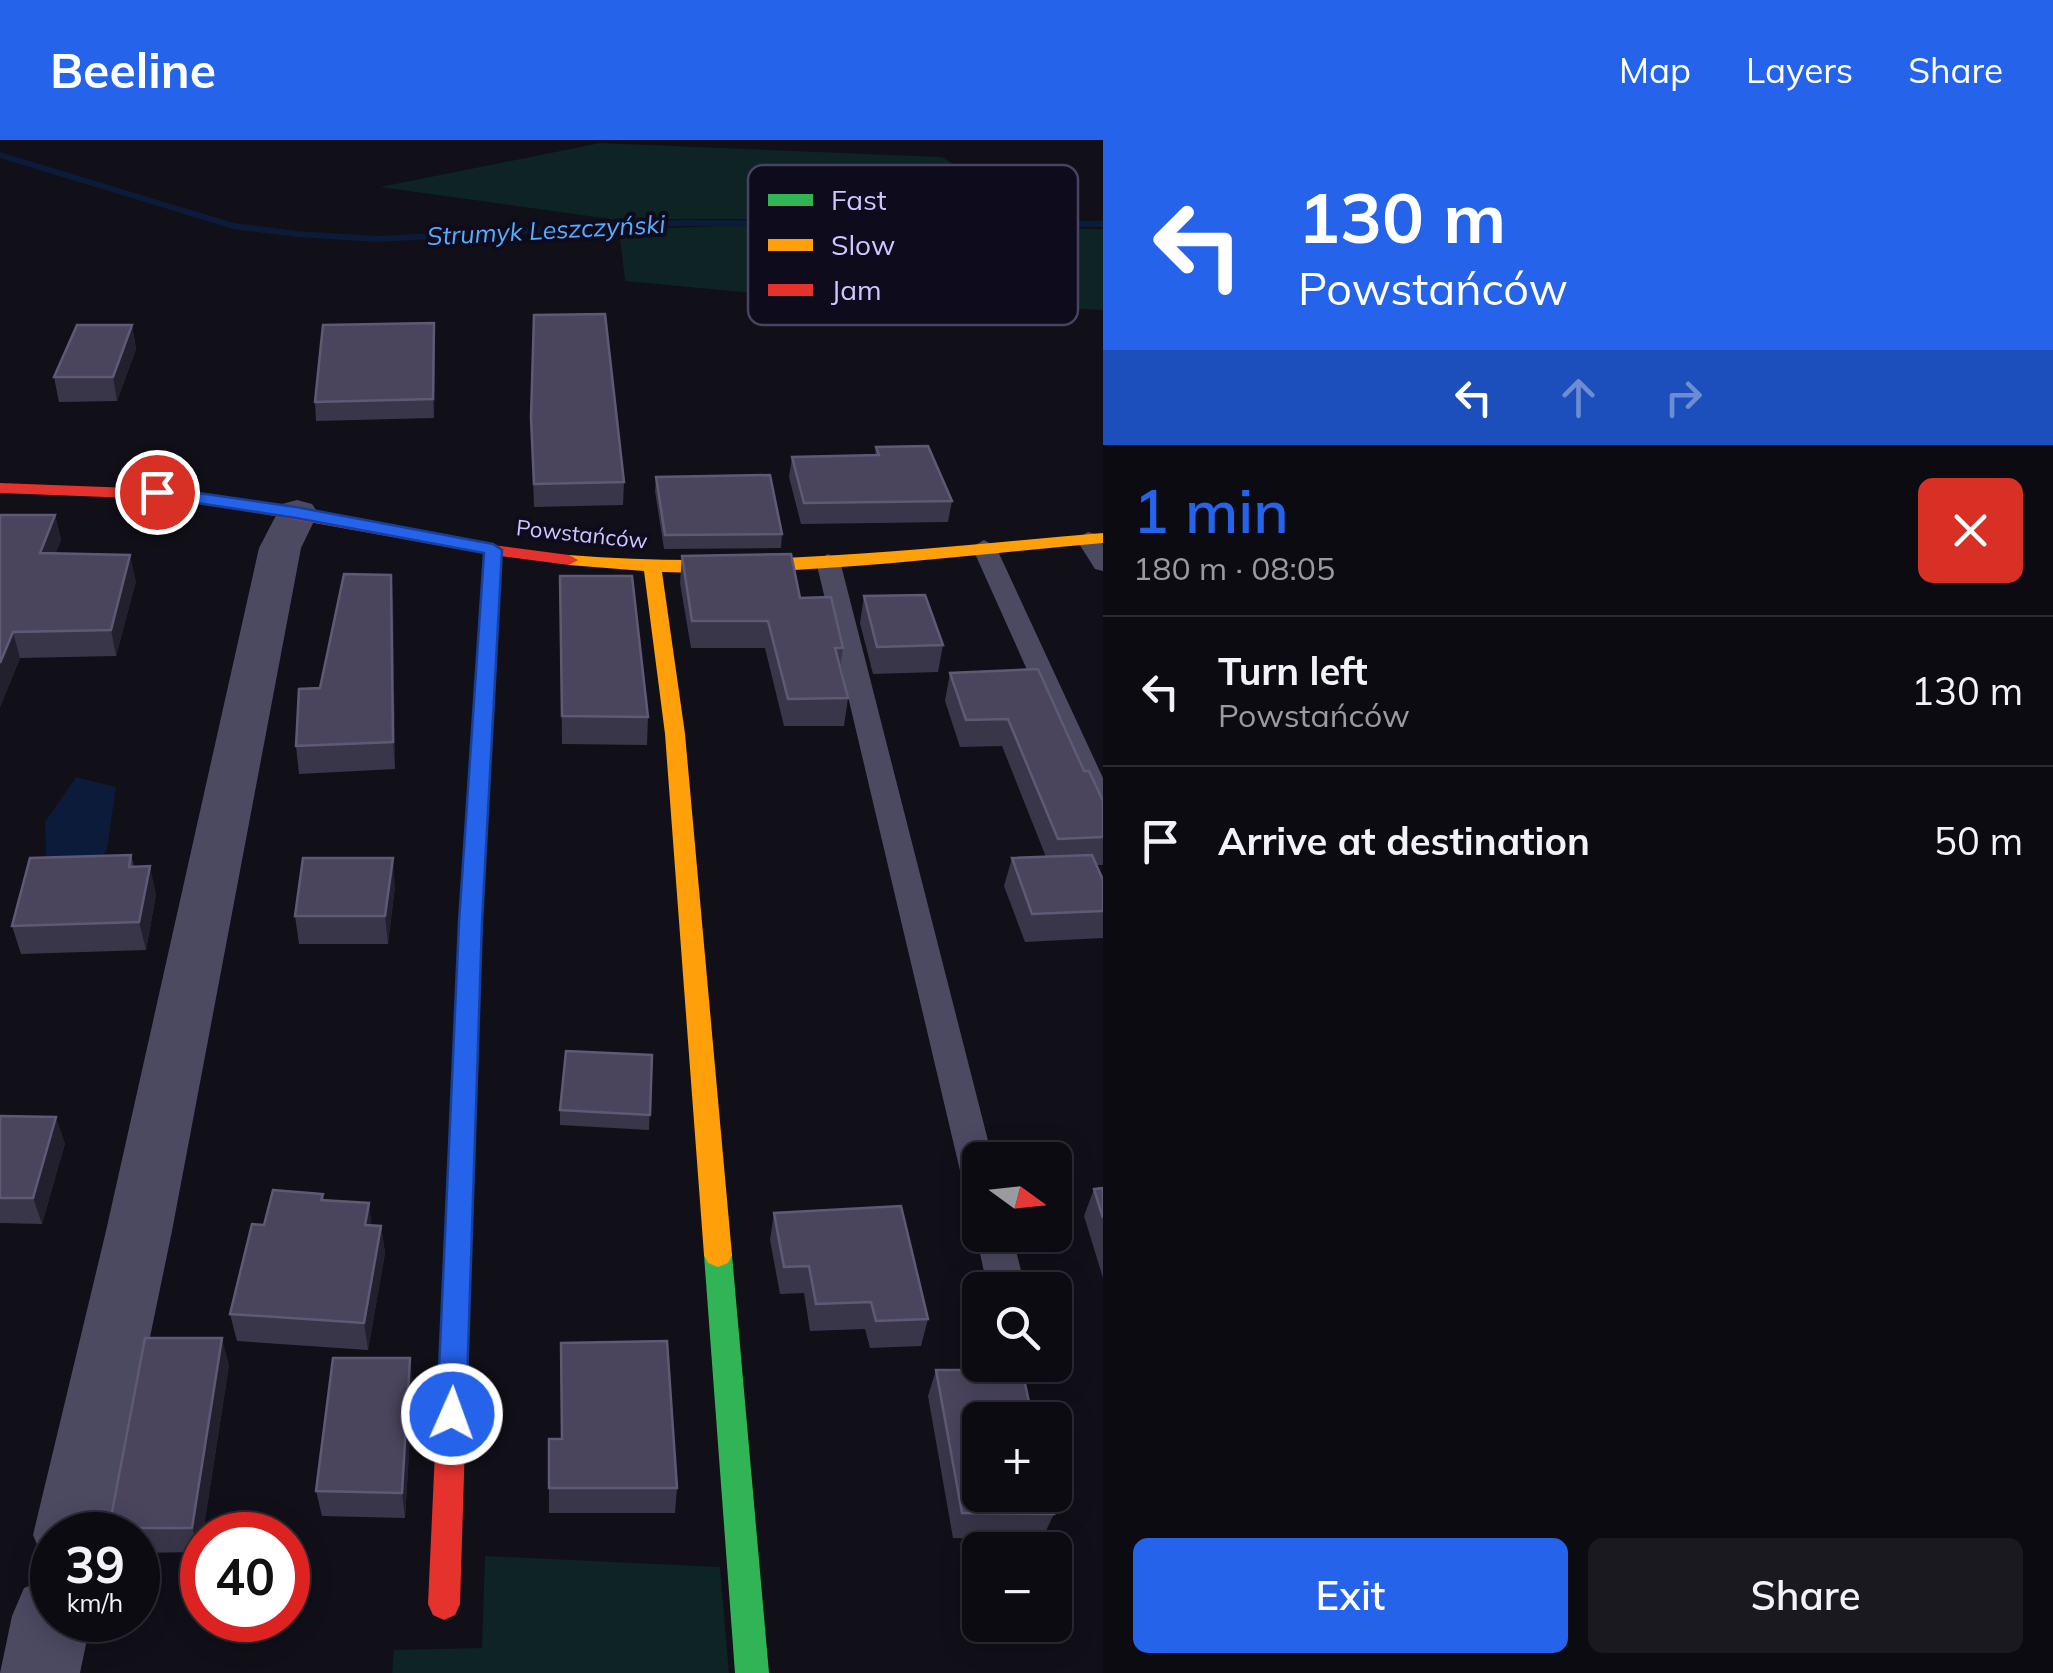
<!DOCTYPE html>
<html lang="en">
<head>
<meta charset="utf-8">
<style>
  :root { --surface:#0d0b12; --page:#1b1920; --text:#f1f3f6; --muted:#9a9b9f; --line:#2d2b32; --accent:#2563eb }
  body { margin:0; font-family:Mulish,sans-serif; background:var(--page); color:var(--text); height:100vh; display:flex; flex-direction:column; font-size:38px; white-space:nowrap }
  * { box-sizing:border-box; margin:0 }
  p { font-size:32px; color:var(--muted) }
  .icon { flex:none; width:55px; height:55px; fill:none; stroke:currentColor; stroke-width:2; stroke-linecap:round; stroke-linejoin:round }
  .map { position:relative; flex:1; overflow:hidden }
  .panel { display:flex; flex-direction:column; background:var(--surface); width:950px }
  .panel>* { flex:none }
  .top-card { background:#2563eb; color:#fff; overflow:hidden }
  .needle { width:65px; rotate:105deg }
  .tools { position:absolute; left:962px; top:1002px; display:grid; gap:20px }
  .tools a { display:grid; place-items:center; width:110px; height:110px; border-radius:15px; background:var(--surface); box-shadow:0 5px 25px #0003,0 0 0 2px var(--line); font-size:50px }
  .speed { position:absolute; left:30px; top:1372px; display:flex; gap:20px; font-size:50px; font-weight:700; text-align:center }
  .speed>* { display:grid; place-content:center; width:130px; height:130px; border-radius:50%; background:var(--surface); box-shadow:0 5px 25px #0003,0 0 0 2px var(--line); line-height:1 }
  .speed small { font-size:25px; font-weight:400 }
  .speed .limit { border:15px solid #d22; background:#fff; color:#111 }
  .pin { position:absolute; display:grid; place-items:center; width:85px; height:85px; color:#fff; margin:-42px; border:5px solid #fff; border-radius:50%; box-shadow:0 2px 10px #0007 }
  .me { position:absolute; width:110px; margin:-55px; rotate:2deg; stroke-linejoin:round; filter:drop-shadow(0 0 8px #0008) }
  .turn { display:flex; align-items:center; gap:35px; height:210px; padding:0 30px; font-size:45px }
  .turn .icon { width:130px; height:130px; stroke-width:2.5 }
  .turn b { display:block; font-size:70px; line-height:85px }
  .lanes { display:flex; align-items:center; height:95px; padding:0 30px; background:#0003; justify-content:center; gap:50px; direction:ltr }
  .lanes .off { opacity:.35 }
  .round { display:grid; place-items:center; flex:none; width:105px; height:105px; border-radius:15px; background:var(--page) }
  .headline { display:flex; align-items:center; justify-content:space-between; height:170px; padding:0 30px }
  h1 { font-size:60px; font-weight:600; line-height:75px; color:var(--accent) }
  .button { display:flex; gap:20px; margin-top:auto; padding:20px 30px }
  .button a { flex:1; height:115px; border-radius:15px; background:var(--accent); color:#fff; font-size:40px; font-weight:600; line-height:115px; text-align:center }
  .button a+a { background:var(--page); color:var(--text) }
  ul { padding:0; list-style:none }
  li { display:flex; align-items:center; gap:30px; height:150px; padding:0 30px; border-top:2px solid var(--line) }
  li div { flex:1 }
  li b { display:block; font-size:38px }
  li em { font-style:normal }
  header { display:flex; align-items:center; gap:60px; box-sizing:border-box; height:140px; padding:0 50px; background:var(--accent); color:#fff }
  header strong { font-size:48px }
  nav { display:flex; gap:55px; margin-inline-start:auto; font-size:35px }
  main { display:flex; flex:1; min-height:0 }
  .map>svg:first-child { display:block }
</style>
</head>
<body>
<header>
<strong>Beeline</strong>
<nav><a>Map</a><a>Layers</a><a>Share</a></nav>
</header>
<main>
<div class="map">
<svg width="1103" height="1533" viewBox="0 0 1103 1533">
  <rect width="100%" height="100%" fill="#110f18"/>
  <path fill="#0e2323" d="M 600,3 L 942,17 L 1041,79 L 666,79 L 618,84 L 617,80 L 380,47 Z
    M 718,86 L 1103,89 L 1103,170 L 774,155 L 625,141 L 619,90 Z
    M 485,1416 L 720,1427 L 729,1533 L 392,1533 L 394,1510 L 482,1508 Z"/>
  <path fill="#0b1b39" d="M 76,637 L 116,647 L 107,710 L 94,727 L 70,726 L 46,716 L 45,682 Z"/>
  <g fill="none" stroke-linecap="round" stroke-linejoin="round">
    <path fill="#0b1b39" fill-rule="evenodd" d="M 0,12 L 234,83 L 297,91 L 377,96 L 680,80 L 1103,81 L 1103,87 L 680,86 L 377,102 L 297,97 L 233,89 L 0,18 Z"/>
    <path fill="#4b4a61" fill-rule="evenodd" d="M 1088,392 L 1096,394 L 1103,405 L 1103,431 L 1095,429 L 1076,399 Z
      M 984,400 L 996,407 L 1103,638 L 1103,677 L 1093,675 L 1089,668 L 972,407 Z
      M 828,414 L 840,421 L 993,1020 L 980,1020 L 980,1053 L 968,1049 L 962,1039 L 816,421 Z
      M 980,1087 L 980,1095 L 1012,1095 L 1026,1150 L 988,1150 L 976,1095 Z"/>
    <path fill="#4b4a61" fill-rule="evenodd" d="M 297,360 L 312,364 L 318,373 L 301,408 L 172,1091 L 109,1395 L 52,1395 L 52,1424 L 44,1421 L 33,1395 L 106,1091 L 259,408 L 282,364 Z
      M 52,1437 L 52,1480 L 91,1480 L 80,1533 L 0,1533 L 12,1476 L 24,1448 Z"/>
    <path fill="#30b455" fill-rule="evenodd" d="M 718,1103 L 728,1107 L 732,1115 L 769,1533 L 735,1533 L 704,1115 L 708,1107 Z"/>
    <path fill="#ff9f0a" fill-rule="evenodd" d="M 1103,393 L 1103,403 C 956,416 809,436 662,432 L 685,594 L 732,1115 L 728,1123 L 718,1127 L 708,1123 L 704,1115 L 665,594 L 644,431 L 569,425 L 560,420 L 569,415 C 748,430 925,408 1103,393 Z
      M 493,405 L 502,410 L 481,789 L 470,797 L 459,789 L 484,410 Z"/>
    <path fill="#e5322d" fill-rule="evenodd" d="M 0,343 L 185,350 L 493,405 L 569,415 L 578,420 L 569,425 L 493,415 L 185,360 L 0,353 Z
      M 470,781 L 481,789 L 460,1464 L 455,1475 L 444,1480 L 433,1475 L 428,1464 L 459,789 Z"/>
  </g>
  <path fill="#3a364a" d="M 132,185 L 136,209 L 117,261 L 59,262 L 54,237 Z
    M 435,200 L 434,278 L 316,281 L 315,262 Z
    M 531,278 L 624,342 L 623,365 L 534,367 Z
    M 876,307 L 952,361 L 948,382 L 801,384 L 789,337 L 792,317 L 875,315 Z
    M 656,337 L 782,394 L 781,408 L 664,409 L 655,351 Z
    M 0,375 L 55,375 L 61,400 L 55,413 L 136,441 L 116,516 L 20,518 L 0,567 Z
    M 682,416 L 800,458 L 843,508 L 840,528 L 848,558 L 844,586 L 784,586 L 765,508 L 691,508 L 680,443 Z
    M 560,436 L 648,577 L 647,605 L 562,604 Z
    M 864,456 L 943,505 L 938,532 L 873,534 L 860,483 Z
    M 393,461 L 395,629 L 299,634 L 296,606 L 320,548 Z
    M 950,533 L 1084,631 L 1103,661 L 1103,725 L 1097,725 L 1103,740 L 1103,798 L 1025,802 L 1004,746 L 1012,718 L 1046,717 L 1002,606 L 960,607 L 945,561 Z
    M 131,715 L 134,726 L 156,754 L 146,810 L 21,814 L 12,786 Z
    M 395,746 L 388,804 L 299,804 L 295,776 Z
    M 652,915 L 649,990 L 560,985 L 560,970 Z
    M 0,976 L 65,1003 L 42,1084 L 0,1083 Z
    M 1103,1048 L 1103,1138 L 1084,1076 L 1094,1049 Z
    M 323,1054 L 324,1060 L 369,1063 L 371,1085 L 381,1086 L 385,1113 L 368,1210 L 237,1201 L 230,1174 L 264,1085 Z
    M 774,1073 L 928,1179 L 921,1206 L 870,1208 L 865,1189 L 810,1191 L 804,1153 L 780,1154 L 770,1100 Z
    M 229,1225 L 200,1412 L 138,1413 L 138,1395 L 112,1395 L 109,1388 Z
    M 936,1230 L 1054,1374 L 1042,1399 L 953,1398 L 928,1256 Z
    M 413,1245 L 405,1378 L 322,1376 L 316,1351 Z
    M 549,1299 L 561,1299 L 677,1348 L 675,1373 L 549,1373 Z"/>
  <path fill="#23202e" d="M 434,183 L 435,200 L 434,278 L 433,259 Z
    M 132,185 L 136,209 L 117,261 L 113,237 Z
    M 55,375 L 61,400 L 46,438 L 40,413 Z
    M 130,415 L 136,441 L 116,516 L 111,490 Z
    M 391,435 L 393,461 L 395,629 L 393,602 Z
    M 13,492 L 20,518 L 0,567 L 0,523 Z
    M 393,718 L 395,746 L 388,804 L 385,776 Z
    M 150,726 L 156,754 L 146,810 L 139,782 Z
    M 56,977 L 65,1003 L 42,1084 L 33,1058 Z
    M 369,1063 L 372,1090 L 365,1085 Z
    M 381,1086 L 385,1113 L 368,1210 L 364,1183 Z
    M 222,1198 L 229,1225 L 200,1412 L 192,1388 Z
    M 410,1218 L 413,1245 L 405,1378 L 402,1353 Z"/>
  <path fill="#4a455d" stroke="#5e5a76" stroke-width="2.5" d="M 605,174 L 624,342 L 534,344 L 531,278 L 534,175 Z
    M 434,183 L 433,259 L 315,262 L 323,185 Z
    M 77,185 L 132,185 L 113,237 L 54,237 Z
    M 928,306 L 952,361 L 804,363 L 792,317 L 879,315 L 876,307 Z
    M 770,335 L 782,394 L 665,395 L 656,337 Z
    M 0,375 L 55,375 L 40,413 L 130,415 L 111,490 L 13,492 L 0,523 Z
    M 791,414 L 800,458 L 831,457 L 843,508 L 835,508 L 848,558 L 788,559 L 768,481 L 692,481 L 682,416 Z
    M 344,434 L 391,435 L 393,602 L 296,606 L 299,549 L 320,548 Z
    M 560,436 L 632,436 L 648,577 L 562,576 Z
    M 925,455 L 943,505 L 877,507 L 864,456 Z
    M 1038,529 L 1084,631 L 1089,631 L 1103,661 L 1103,697 L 1058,699 L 1008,579 L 966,580 L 950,533 Z
    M 131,715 L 129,727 L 150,726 L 139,782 L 12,786 L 30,718 Z
    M 1092,715 L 1103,740 L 1103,771 L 1032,774 L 1012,718 Z
    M 303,718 L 393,718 L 385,776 L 295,776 Z
    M 566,911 L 652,915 L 650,975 L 560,970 Z
    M 0,976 L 56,977 L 33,1058 L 0,1058 Z
    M 1103,1048 L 1103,1078 L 1094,1049 Z
    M 273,1050 L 323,1054 L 321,1060 L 369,1063 L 365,1085 L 381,1086 L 364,1183 L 230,1174 L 252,1084 L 264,1085 Z
    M 901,1066 L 928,1179 L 876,1181 L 871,1162 L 816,1164 L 809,1126 L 784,1127 L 774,1073 Z
    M 145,1198 L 222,1198 L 192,1388 L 109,1388 Z
    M 667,1201 L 677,1348 L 549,1348 L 549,1299 L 562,1299 L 561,1203 Z
    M 333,1218 L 410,1218 L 402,1353 L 316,1351 Z
    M 936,1230 L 1022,1230 L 1033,1280 L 980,1280 L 980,1355 L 1049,1355 L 1054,1374 L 962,1373 Z"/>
  <path fill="#2563eb" stroke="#184099" stroke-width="2.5" d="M 157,347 L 296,367 L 493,404 L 502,410 L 482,782 L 466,1274 L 462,1284 L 452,1288 L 441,1284 L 437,1274 L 459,782 L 484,413 L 296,378 L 151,356 L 149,352 Z"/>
  <g text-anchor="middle" stroke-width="8" stroke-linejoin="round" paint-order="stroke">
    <g font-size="22" fill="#cdc6ff" stroke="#0e0b1c">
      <text transform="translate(582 394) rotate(6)" y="8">Powstańców</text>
    </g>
    <g font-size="25" font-style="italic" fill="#54adff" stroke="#0e0b1c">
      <text transform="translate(546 90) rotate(-3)" y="9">Strumyk Leszczyński</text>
    </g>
  </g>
  <rect x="748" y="25" width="330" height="160" rx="15" fill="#0e0b1c" stroke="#474360" stroke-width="2.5"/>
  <rect x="768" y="54" width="45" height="12" fill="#30b455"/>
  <rect x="768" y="99" width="45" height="12" fill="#ff9f0a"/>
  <rect x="768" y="144" width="45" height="12" fill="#e5322d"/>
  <g font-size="28" fill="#cdc6ff">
    <text x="831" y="70">Fast</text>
    <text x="831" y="115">Slow</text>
    <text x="831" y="160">Jam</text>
  </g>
</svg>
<div class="tools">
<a><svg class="needle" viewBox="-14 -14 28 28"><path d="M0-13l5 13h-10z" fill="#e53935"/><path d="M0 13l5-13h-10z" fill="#9a9b9f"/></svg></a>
<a><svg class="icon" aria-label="search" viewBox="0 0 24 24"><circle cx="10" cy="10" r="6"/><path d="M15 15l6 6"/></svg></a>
<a>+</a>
<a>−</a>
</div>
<div class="speed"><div>39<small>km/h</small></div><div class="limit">40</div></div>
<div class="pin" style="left:157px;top:352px;background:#d93025"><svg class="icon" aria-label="arrive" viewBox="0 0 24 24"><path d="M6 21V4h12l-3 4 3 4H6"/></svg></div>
<svg class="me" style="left:452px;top:1274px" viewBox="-20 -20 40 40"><circle r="17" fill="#2563eb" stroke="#fff" stroke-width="3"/><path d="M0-11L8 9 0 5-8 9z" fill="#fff"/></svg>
</div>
<section class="panel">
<div class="top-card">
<div class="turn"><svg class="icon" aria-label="left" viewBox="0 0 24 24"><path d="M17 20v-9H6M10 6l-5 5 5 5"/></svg><div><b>130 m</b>Powstańców</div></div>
<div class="lanes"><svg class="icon" aria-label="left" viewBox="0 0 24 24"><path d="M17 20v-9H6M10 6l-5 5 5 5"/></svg><svg class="icon off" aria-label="ahead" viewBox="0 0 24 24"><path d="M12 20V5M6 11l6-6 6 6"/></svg><svg class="icon off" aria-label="right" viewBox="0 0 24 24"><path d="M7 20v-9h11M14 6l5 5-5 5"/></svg></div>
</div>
<div class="headline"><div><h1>1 min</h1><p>180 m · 08:05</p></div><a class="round" style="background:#d93025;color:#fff"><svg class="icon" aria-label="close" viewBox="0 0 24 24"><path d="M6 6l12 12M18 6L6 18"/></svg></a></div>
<ul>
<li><svg class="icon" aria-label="left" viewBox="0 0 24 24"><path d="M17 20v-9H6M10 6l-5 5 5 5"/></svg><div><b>Turn left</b><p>Powstańców</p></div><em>130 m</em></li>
<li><svg class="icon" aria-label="arrive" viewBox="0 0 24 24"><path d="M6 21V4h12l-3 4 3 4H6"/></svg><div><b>Arrive at destination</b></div><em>50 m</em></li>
</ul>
<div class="button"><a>Exit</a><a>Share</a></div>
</section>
</main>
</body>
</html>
